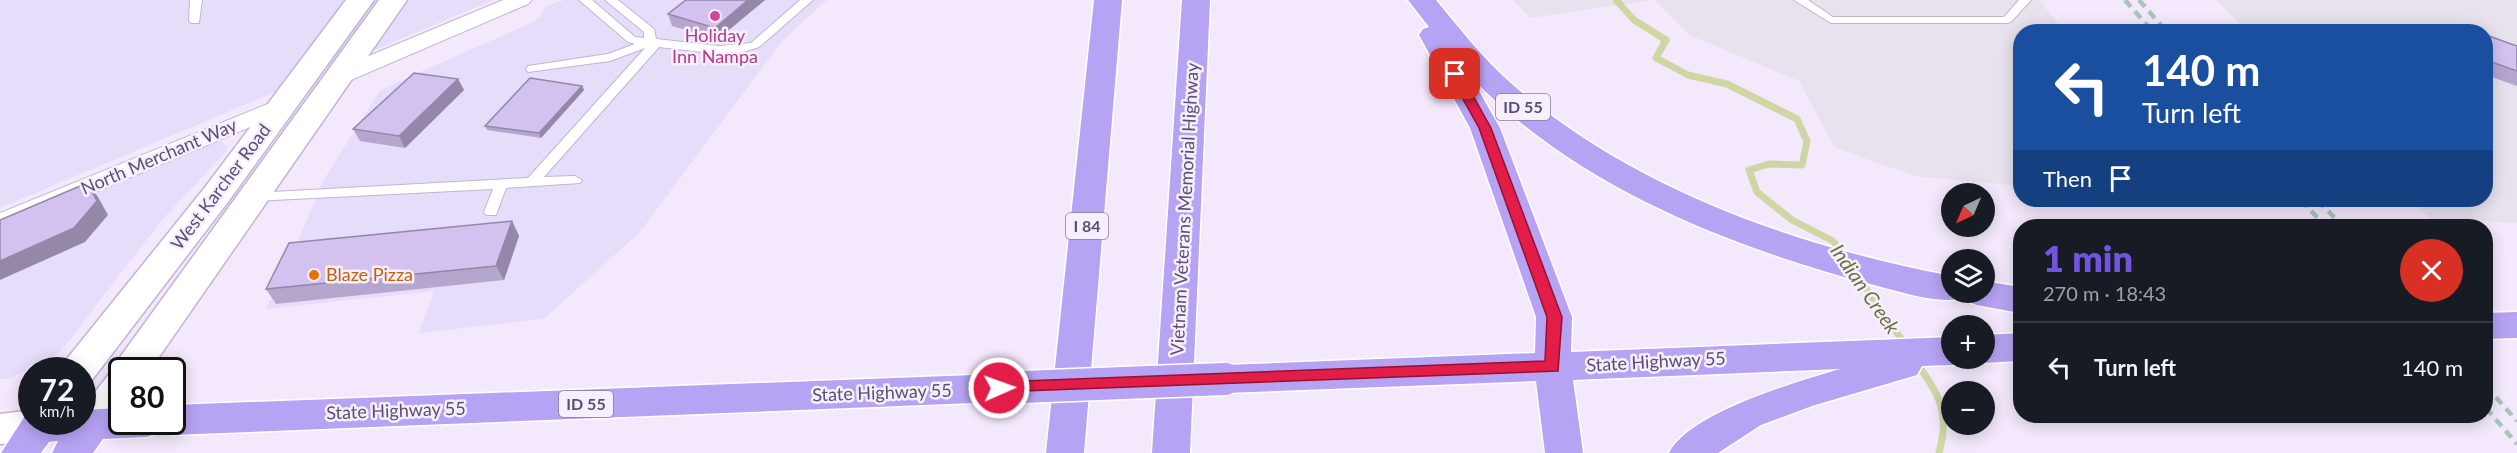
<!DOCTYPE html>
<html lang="en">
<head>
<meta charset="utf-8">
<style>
  :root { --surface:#171b24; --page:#242831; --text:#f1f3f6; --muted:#9ea1a6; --line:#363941; --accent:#7154e0 }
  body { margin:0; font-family:Lato,sans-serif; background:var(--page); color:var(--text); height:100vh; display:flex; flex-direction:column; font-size:22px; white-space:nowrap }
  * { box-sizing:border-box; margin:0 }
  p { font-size:20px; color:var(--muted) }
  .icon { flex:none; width:33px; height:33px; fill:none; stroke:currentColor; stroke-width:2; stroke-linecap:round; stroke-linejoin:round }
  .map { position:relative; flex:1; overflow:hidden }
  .sheet { position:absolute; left:2013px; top:219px; width:480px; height:204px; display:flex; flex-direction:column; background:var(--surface); border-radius:24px; box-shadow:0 3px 15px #0003 }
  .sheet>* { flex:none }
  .guide { position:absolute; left:2013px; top:24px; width:480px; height:183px; border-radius:24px; box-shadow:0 3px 15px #0003; background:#1a4fa0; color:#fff; overflow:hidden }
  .needle { width:39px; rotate:224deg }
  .tools { position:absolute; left:1941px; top:183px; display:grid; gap:12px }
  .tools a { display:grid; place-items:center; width:54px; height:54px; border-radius:50%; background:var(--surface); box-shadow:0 3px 15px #0003; font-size:30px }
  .speed { position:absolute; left:18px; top:357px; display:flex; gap:12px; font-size:30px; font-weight:700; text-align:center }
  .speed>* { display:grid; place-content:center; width:78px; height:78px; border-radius:50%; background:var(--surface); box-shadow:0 3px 15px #0003; line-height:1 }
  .speed small { font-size:15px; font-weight:400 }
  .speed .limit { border:3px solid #111; border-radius:9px; background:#fff; color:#111 }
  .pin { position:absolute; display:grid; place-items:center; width:51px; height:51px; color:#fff; margin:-26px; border-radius:12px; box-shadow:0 3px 9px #0006 }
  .me { position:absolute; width:66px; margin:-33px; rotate:88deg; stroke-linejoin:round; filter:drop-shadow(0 0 4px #0008) }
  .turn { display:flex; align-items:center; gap:21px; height:126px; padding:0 30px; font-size:27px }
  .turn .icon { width:78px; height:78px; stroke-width:2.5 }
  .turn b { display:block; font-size:42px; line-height:51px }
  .then { display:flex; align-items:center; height:57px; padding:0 30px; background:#0003; gap:12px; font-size:22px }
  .round { display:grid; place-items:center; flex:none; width:63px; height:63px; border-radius:32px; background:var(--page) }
  .headline { display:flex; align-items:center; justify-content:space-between; height:102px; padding:0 30px }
  h1 { font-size:36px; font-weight:800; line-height:45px; color:var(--accent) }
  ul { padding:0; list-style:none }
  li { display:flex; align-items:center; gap:18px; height:90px; padding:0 30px; border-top:2px solid var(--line) }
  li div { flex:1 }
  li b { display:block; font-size:22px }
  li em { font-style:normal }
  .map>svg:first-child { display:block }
</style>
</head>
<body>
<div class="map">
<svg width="2517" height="453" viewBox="0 0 2517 453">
  <rect width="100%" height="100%" fill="#f4e9fc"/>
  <path fill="#e6ddfb" d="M 0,0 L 493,0 L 0,208 Z
    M 564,0 L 827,0 L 783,40 L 640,232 L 544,319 L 419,333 L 434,291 L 266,309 L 285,270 L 279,270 L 299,239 L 323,181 L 380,90 L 533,22 L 541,16 L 544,7 Z
    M 222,141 L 228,148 L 225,153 L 162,220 L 64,347 L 52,359 L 29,365 L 25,371 L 8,379 L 0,379 L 0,233 L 202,146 Z"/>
  <path fill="#e7e2ed" d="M 1513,0 L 1651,0 L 1531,18 Z
    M 1655,0 L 2039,0 L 2064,31 L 2020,32 L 2020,186 L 1915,176 L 1835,148 L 1799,81 L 1689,35 Z
    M 2216,0 L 2517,0 L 2517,223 L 2431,219 L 2411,200 L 2486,200 L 2486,32 L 2247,31 Z"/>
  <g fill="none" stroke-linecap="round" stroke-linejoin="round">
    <path stroke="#cfd6a4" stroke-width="7" d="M 1616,0 L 1634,20 L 1666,40 L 1656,58 L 1688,75 L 1727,84 L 1797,119 L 1807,141 L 1802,165 L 1769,164 L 1749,170 L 1757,192 L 1792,220 L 1833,241 L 1844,257
      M 1856,274 L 1906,346
      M 1917,363 C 1940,397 1950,412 1939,453"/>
    <defs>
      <path id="lane" d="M 190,0 L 202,0 L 199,23 L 191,23 L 189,21 Z
        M 579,0 L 592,0 L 635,37 L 644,38 L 644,32 L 605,0 L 618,0 L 654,29 L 656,39 L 719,46 L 751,43 L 800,0 L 813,0 L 759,47 L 740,53 L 719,54 L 659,47 L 544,177 L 575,176 L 582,180 L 580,183 L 506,188 L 496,215 L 486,215 L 484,212 L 493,189 L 254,201 L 247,197 L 254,193 L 528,178 L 645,48 L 610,61 L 528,72 L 526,69 L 528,66 L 608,54 L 635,44 L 628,42 Z
        M 1794,0 L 1808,0 L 1833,17 L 2004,17 L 2019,0 L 2031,0 L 2011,22 L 2007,23 L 1831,23 Z"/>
      <path id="street" d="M 503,0 L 532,0 L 528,4 L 344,83 L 328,83 L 325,78 L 328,73 Z
        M 285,97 L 293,99 L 297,104 L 293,109 L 0,232 L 0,213 Z"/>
      <path id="secondary" d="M 346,0 L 374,0 L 228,202 L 92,380 L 82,383 L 82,370 L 61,370 L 66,360 L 206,186 Z
        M 379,0 L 407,0 L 150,370 L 122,370 C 122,400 125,450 80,435 L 74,424 L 82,422 L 82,409 L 109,374 L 114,372 L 118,360 Z
        M 32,410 L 32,422 L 61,422 L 51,438 L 38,442 L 0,444 L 0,414 Z"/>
      <path id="highway" d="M 1094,0 L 1122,0 L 1084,453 L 1046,453 Z
        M 1182,0 L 1210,0 L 1190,453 L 1152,453 Z
        M 1408,0 L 1436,0 C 1460,29 1484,60 1513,85 C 1635,190 1795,246 1952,276 L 1952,292 L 1984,292 L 1984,281 L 2020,287 L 2020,313 L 1976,305 L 1962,298 C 1940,305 1897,291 1874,285 C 1730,247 1576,187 1471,77 L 1500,128 L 1572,317 L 1571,352 L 1952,337 L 1952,358 L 1966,358 L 1965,361 L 1952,365 L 1922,366 L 1917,375 L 1812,406 L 1761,425 L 1718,453 L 1669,453 C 1690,412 1797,382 1840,369 L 1573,380 L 1583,453 L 1545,453 L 1536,381 L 1225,393 L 1212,389 L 1207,379 L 1212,369 L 1225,365 L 1535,353 L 1536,317 L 1470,128 L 1419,35 L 1423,29 L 1429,27 Z
        M 2517,312 L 2517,338 L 2486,339 L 2486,313 Z
        M 2020,333 L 2020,361 L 1984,363 L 1971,358 L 1984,358 L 1984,335 Z
        M 999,374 L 1012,378 L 1018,388 L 1012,398 L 999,402 L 172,435 L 161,431 L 147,437 L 103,439 L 93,453 L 52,453 L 58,441 L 49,442 L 41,453 L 1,453 L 25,416 L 32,414 L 32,422 L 82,422 L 82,410 L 122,408 L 122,422 L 172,422 L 172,405 Z"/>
    </defs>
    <use href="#lane" stroke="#c1b4d2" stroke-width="2"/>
    <use href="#street" stroke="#c1b4d2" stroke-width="2"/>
    <use href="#secondary" stroke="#c3b3d7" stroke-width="3"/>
    <use href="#highway" stroke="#fff" stroke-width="3"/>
    <use href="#lane" fill="#fff" fill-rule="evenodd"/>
    <use href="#street" fill="#fff" fill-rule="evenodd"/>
    <use href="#secondary" fill="#fff" fill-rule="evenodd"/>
    <use href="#highway" fill="#b7a3f3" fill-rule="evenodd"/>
    <path stroke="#a7c6b7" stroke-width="4.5" stroke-dasharray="9 6" stroke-linecap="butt" d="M 2125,0 L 2153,32
      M 2139,0 L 2167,32
      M 2301,200 L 2325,226
      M 2318,200 L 2342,226
      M 2486,386 L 2517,421
      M 2486,408 L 2517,444"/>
    <defs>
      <path id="highway-bridge" d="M 999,388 L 1225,379"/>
    </defs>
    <use href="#highway-bridge" stroke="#fff" stroke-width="35" stroke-linecap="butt"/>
    <use href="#highway-bridge" stroke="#b7a3f3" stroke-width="32"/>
  </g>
  <path fill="#b5a6ce" d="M 685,0 L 765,0 L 718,39 L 672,26 L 668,14 Z
    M 2486,35 L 2517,46 L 2517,86 L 2486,75 Z
    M 458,79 L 464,90 L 405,148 L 360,141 L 353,129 Z
    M 582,86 L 584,90 L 541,138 L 487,130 L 485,126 Z
    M 512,221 L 519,236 L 504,280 L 276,304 L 266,289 Z"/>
  <path fill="#9487a8" d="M 748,0 L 765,0 L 718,39 L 715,28 Z
    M 458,79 L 464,90 L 405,148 L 399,136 Z
    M 582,86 L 584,90 L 541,138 L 539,133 Z
    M 87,183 L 98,197 L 108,215 L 85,242 L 0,280 L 0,261 Z
    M 512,221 L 519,236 L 504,280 L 496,266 Z"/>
  <path fill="#d3c1f0" stroke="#9487a8" stroke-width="1.5" d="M 686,0 L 748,0 L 715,28 L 668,14 Z
    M 2486,35 L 2517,46 L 2517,71 L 2486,60 Z
    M 414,73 L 458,79 L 399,136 L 353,129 Z
    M 530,78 L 582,86 L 539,133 L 485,126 Z
    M 87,183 L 97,201 L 74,228 L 0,261 L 0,220 Z
    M 512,221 L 496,266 L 266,289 L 289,243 Z"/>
  <path fill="#e11d48" stroke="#92132f" stroke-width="1.5" d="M 1455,70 L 1461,74 L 1491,128 L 1562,317 L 1558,371 L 993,392 L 991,388 L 993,384 L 999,382 L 1545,361 L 1547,317 L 1479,128 L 1449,74 Z"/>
  <circle fill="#d1479c" stroke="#f8effe" stroke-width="2" cx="715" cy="16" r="6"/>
  <circle fill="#e8710a" stroke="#f8effe" stroke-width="2" cx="314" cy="275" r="6"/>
  <g text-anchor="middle" stroke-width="5" stroke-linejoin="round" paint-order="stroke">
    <g fill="#f8effe" stroke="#8a7e9e" stroke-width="1.5">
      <rect x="1496" y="94" width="54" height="26" rx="4.5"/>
      <rect x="1066" y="213" width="42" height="26" rx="4.5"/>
      <rect x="559" y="391" width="54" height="26" rx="4.5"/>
    </g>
    <g font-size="16" font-weight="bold" fill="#5b4d75">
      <text x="1523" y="113">ID 55</text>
      <text x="1087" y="232">I 84</text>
      <text x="586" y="410">ID 55</text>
    </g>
    <g font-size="18" fill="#b23c85" stroke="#f8effe">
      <text x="715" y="42">Holiday<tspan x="715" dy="21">Inn Nampa</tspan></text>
    </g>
    <g font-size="18" fill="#5b4d75" stroke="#f8effe">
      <text transform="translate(159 157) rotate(-23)" y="6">North Merchant Way</text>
      <text transform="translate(221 187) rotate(-53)" y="6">West Karcher Road</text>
      <text transform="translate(1185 209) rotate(-87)" y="6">Vietnam Veterans Memorial Highway</text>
      <text transform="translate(1656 362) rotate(-3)" y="6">State Highway 55</text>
      <text transform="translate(882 393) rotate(-2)" y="6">State Highway 55</text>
      <text transform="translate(396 411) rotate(-2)" y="6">State Highway 55</text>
    </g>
    <g font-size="18" fill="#c56008" stroke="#f8effe" text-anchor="start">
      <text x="326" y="281">Blaze Pizza</text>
    </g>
    <g font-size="20" font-style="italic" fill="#6b723e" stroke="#f8effe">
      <text transform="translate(1865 289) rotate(55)" y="7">Indian Creek</text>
    </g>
  </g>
</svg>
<div class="tools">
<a><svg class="needle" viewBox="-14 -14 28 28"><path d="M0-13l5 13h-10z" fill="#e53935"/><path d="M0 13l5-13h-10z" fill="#9ea1a6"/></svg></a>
<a><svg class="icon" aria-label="layers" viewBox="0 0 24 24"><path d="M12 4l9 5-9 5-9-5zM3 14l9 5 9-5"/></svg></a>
<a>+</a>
<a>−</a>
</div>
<div class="speed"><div>72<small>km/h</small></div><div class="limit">80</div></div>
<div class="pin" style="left:1455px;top:74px;background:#d93025"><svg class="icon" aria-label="arrive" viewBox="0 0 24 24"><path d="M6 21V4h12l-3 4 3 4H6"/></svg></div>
<svg class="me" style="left:999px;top:388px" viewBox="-20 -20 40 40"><circle r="17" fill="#e11d48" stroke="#fff" stroke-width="3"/><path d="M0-11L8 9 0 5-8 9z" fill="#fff"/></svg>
<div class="guide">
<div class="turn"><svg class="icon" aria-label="left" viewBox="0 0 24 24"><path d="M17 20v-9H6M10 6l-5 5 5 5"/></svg><div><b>140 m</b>Turn left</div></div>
<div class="then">Then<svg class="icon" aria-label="arrive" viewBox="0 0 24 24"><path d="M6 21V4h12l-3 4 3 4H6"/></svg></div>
</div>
<section class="sheet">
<div class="headline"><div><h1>1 min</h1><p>270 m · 18:43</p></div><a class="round" style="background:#d93025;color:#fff"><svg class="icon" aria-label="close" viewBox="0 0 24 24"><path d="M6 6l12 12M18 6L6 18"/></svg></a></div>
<ul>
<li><svg class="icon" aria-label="left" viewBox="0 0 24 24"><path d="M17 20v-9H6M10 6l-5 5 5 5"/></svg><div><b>Turn left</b></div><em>140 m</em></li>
</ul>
</section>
</div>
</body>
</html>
